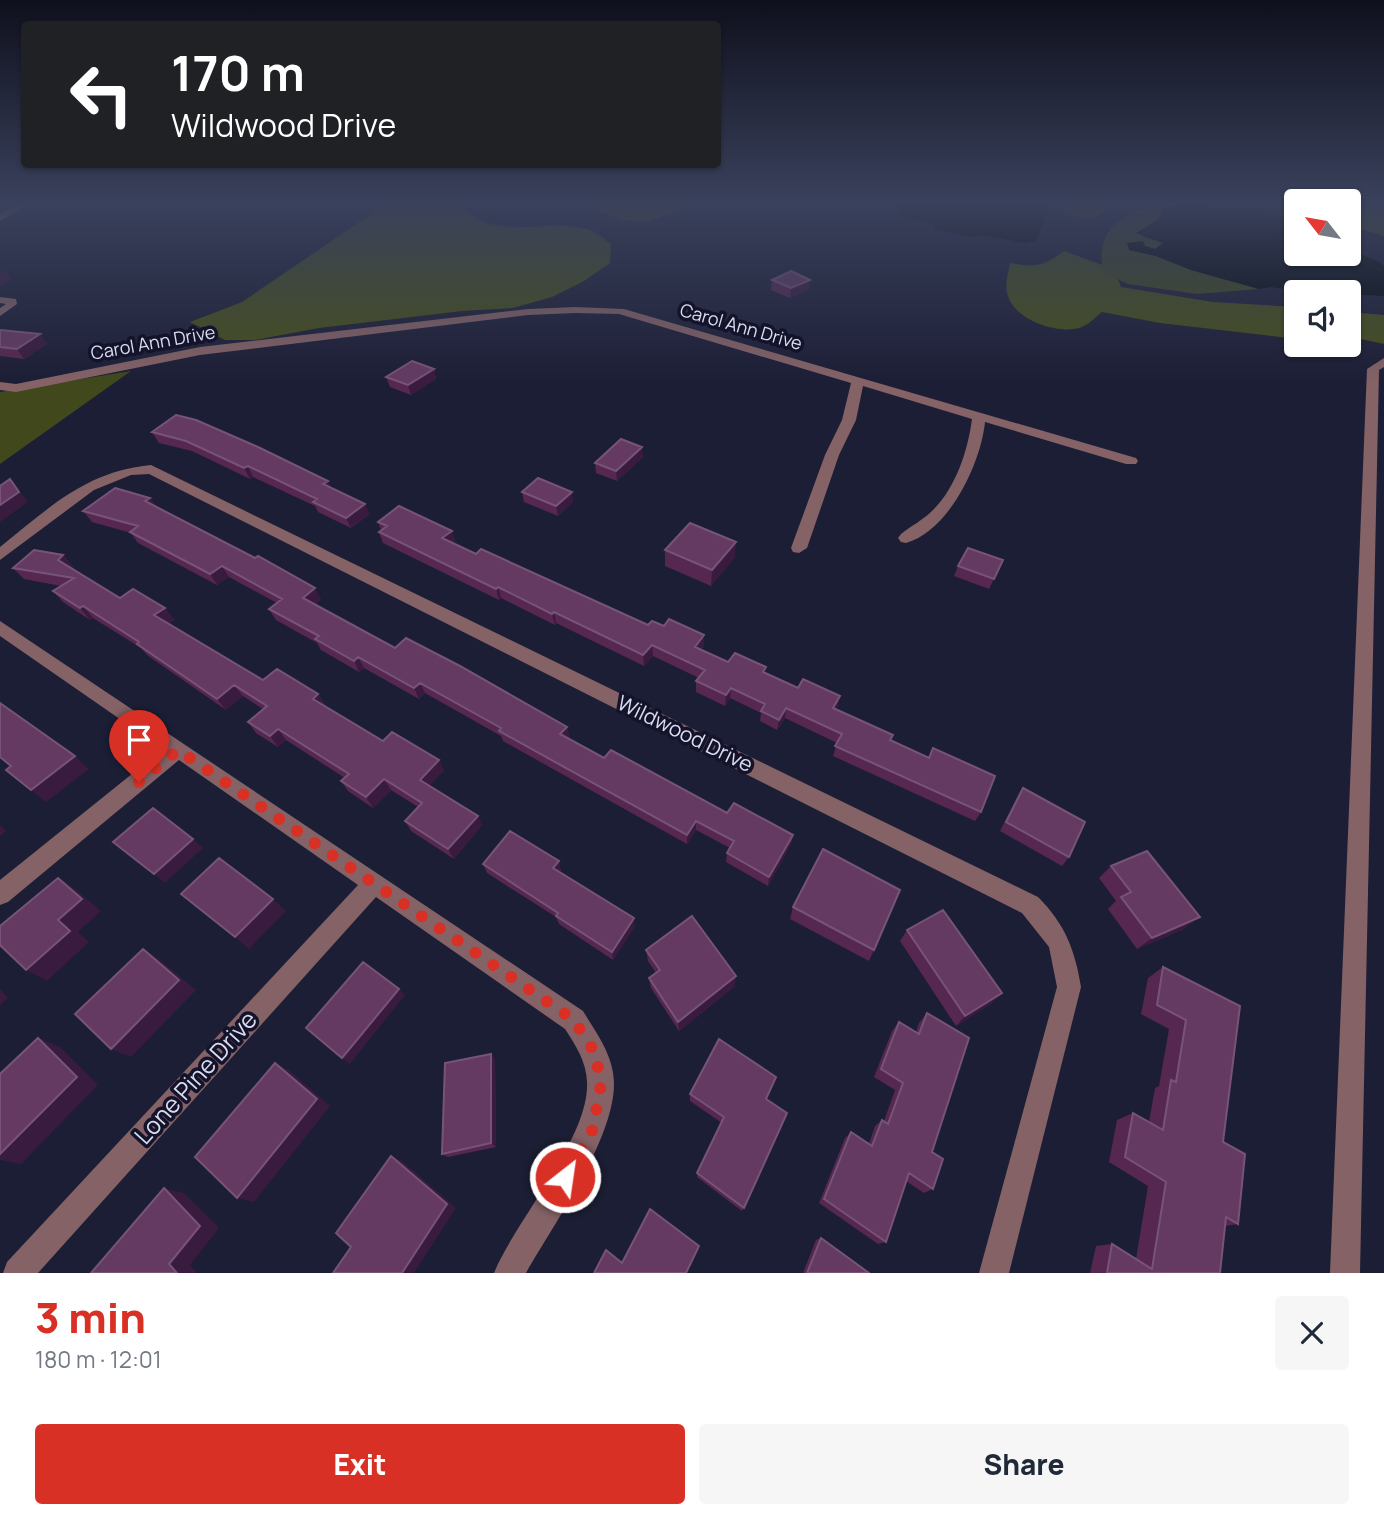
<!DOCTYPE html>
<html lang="en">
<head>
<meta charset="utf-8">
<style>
  :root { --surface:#fff; --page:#f6f6f7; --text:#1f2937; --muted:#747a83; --accent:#d93025 }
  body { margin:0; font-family:Manrope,sans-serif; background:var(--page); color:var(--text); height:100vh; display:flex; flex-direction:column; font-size:26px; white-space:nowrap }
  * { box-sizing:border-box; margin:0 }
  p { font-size:23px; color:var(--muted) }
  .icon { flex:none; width:38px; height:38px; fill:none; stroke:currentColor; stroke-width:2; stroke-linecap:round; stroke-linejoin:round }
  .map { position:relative; height:1273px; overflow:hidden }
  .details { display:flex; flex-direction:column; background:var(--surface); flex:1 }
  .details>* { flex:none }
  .hud { position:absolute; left:21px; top:21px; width:700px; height:147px; border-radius:7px; box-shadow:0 2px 5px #0004; background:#202124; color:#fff; overflow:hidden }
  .needle { width:46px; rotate:301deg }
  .controls { position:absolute; left:1284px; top:189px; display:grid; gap:14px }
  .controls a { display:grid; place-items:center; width:77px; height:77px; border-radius:7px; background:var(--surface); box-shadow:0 2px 5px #0004; font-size:35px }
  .pin { position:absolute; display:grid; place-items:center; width:60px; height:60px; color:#fff; margin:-72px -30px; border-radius:50% 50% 50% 0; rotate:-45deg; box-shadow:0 0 7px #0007 }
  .pin .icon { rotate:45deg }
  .me { position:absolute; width:77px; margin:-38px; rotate:30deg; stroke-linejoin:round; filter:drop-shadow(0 0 5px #0008) }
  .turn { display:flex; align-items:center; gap:24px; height:147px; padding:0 35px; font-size:32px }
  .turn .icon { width:91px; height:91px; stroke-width:2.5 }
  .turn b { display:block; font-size:49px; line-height:60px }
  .round { display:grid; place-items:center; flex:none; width:74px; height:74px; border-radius:7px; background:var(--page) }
  .head { display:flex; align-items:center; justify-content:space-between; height:119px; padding:0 35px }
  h1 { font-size:42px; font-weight:800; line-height:52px; color:var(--accent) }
  .button { display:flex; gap:14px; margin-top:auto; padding:14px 35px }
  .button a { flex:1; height:80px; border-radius:7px; background:var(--accent); color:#fff; font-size:28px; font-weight:800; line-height:80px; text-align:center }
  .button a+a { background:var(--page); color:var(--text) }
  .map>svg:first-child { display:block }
</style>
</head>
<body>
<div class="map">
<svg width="1384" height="1273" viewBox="0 0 1384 1273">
  <rect width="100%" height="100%" fill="#1c1e35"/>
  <path fill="#40481c" d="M 1162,204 L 1182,204 L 1163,208 L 1159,219 L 1143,237 L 1164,243 L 1155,249 L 1145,246 L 1129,250 L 1156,256 L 1191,270 L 1259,289 L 1197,294 L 1128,284 L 1103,272 C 1095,228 1123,211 1162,204 Z
    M 131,371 L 0,464 L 0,392 Z"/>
  <path fill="#464f19" d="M 386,204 L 471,204 L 464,209 C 500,242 544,218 587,229 C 595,231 604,239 611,244 L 610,263 L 584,281 L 552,297 L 513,308 L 462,311 L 319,328 L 255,340 L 225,340 L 190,322 L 242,302 Z
    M 582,204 L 705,204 L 682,208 L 648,222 L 621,220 Z
    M 1061,204 L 1105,204 L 1108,209 L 1093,219 L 1065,215 Z
    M 1349,204 L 1384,204 L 1384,236 L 1349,225 Z
    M 1064,251 L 1102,265 L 1103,272 L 1118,279 L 1121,287 L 1213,302 L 1297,307 L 1297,339 L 1160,323 L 1102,312 C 1096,317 1087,326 1079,328 C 1057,334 1015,320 1008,296 C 1004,286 1008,274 1010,263 C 1035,268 1044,266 1064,251 Z
    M 1349,312 L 1384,315 L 1384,344 L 1356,338 L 1349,344 Z"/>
  <path fill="#01080c" d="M 896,204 L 1051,204 L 1036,241 L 1024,243 L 984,235 L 971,237 L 935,229 L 934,224 L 901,216 Z
    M 1182,204 L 1297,217 L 1297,254 L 1349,254 L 1349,249 L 1380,262 L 1384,266 L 1384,296 L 1311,292 L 1270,287 L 1259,289 L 1191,270 L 1156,256 L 1129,250 L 1127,243 L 1143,241 L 1145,246 L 1155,249 L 1163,243 L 1136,233 L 1159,219 L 1163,208 Z"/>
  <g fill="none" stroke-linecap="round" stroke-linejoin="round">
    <path fill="#846266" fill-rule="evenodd" d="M 20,204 L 30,204 L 0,221 L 0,214 Z
      M 282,204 L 292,204 L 286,208 Z
      M 0,297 L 16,299 L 17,304 L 0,316 L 0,308 L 6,304 L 0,303 Z
      M 575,307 L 624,309 L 1136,458 L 1138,461 L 1136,464 L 1126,464 L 985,422 C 981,463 949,531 906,543 L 901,542 L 898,538 L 901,534 C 911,526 923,520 932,511 C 956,488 968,450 972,419 L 863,386 L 856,420 L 839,455 L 807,548 L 799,553 L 793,552 L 791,548 L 825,455 L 842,420 L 851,383 L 619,314 L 575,313 L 528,315 L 200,355 L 16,392 L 0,390 L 0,382 L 16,384 L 200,347 L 528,309 Z
      M 1384,358 L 1384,367 L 1379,370 L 1360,1273 L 1330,1273 L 1367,369 Z
      M 151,465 L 1038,897 C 1065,924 1075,950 1081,987 L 1009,1273 L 979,1273 L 1057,987 L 1049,947 L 1022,913 L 149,474 L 131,475 L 94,490 L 0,560 L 0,547 C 49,508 86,471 151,465 Z
      M 0,621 L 583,1011 C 597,1034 614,1056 614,1084 C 614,1139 554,1224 526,1273 L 494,1273 C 516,1220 590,1137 587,1082 C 586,1061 576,1046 565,1029 L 376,897 L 38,1273 L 3,1273 L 7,1262 L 358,885 L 179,760 L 8,902 L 0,905 L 0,880 L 163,749 L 0,636 Z"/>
  </g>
  <path fill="#562751" d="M 160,204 L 214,204 L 206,208 Z
    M 772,280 L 809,289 L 790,298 L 771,290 Z
    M 0,330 L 40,334 L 47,344 L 24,359 L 0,356 Z
    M 434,369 L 436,379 L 411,395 L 390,387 L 386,377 Z
    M 176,415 L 331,488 L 370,514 L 351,528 L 318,512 L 315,506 L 253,477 L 250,479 L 192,451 L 159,443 L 152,432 Z
    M 643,457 L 617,481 L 596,473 L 595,463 Z
    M 522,492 L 573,502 L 558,516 L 524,502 Z
    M 150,498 L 156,507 L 321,599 L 315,604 L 395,648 L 567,727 L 569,737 L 568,738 L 604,758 L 727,813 L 793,835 L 791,844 L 768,886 L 726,862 L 727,853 L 730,848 L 696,830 L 687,844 L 503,741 L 501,736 L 425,693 L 419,699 L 364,668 L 359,672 L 321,650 L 317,643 L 276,620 L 269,609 L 277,603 L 229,577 L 217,585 L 138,543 L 131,533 L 92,522 L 83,511 Z
    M 378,522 L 452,531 L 455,541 L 453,543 L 476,554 L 648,625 L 704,645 L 701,650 L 728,662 L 766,673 L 838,706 L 836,709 L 891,741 L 981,812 L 975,821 L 833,756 L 837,743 L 785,718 L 777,730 L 760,721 L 761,713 L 730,698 L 725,706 L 696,692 L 696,681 L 699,678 L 653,656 L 644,666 L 556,623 L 555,625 L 501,598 L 499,600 L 383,543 L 379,532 L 381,530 Z
    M 665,550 L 735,557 L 711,586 L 665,566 Z
    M 63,555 L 73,567 L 71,568 L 120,598 L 165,608 L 174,620 L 168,624 L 263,680 L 318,694 L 325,705 L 324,706 L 383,741 L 444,770 L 429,786 L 482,825 L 454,859 L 411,831 L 405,821 L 418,807 L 391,790 L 373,808 L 348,791 L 341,781 L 345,778 L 286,740 L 278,747 L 256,733 L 248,722 L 263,709 L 243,696 L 226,710 L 147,655 L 141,648 L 93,618 L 90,620 L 63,602 L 53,591 L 61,586 L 24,579 L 13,568 Z
    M 1003,560 L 989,589 L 954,576 L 958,566 Z
    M 1023,788 L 1069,857 L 1062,866 L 1000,831 L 1017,798 Z
    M 483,864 L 561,869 L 560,872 L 635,926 L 613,960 L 559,924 L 556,917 L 487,873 Z
    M 1111,866 L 1184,929 L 1137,949 L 1108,909 L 1116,901 L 1099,878 Z
    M 793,907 L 874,950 L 869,961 L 790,919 Z
    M 907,930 L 992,1003 L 956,1026 L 900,941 Z
    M 646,950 L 735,986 L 679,1031 L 651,988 L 649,978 L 656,973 L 648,961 Z
    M 1163,967 L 1240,1006 L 1223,1142 L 1238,1224 L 1225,1226 L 1220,1273 L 1090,1273 L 1096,1246 L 1112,1244 L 1136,1259 L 1148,1186 L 1109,1162 L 1117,1120 L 1133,1113 L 1149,1122 L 1155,1088 L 1159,1086 L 1169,1029 L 1141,1014 L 1148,978 Z
    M 927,1013 L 933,1189 L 924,1193 L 906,1181 L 886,1242 L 878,1244 L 819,1203 L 845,1138 L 851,1132 L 869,1144 L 875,1126 L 882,1120 L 884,1121 L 895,1090 L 874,1077 L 892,1031 L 899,1022 L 916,1032 L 919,1023 Z
    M 495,1059 L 496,1147 L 448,1157 L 442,1154 Z
    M 773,1085 L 766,1099 L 744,1208 L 742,1211 L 697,1177 L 697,1173 L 722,1123 L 690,1101 L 690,1094 Z
    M 821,1238 L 869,1273 L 803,1273 L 816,1240 Z"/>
  <path fill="#391b3f" d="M 204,204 L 214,204 L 206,208 Z
    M 5,270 L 11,280 L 0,285 L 0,273 Z
    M 810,280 L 809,289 L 790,298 L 791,288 Z
    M 40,334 L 47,344 L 24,359 L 17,349 Z
    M 434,369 L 436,379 L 411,395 L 408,385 Z
    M 642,447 L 643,457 L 617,481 L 616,471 Z
    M 248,466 L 253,477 L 250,479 L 244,468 Z
    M 10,479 L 28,502 L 0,522 L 0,505 Z
    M 328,481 L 333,492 L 323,484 Z
    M 572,492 L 573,502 L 558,516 L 556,506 Z
    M 150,498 L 158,509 L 145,501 Z
    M 365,504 L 370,514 L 351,528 L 346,518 Z
    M 452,531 L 455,541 L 446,549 L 442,538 Z
    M 736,542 L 735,557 L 711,586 L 712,570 Z
    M 63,555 L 73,567 L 68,571 L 58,560 Z
    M 222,566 L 229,577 L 217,585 L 210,574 Z
    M 498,587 L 501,598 L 499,600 L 496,589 Z
    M 315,588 L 321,599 L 309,608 L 303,598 Z
    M 83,606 L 93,618 L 90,620 L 80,608 Z
    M 165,608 L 174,620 L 163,627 L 154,615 Z
    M 554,612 L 556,623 L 555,625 L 552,614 Z
    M 704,635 L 704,645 L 695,658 L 695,647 Z
    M 652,645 L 653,656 L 644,666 L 643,655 Z
    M 358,657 L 364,668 L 359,672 L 354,661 Z
    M 420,683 L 425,693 L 419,699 L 414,688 Z
    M 234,685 L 243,696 L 226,710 L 217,699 Z
    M 731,688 L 730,698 L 725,706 L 726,695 Z
    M 318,694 L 325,705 L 320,710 L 313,699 Z
    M 840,696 L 838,706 L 831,718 L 833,708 Z
    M 786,708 L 785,718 L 777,730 L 779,720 Z
    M 567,727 L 569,737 L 563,745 L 560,734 Z
    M 278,729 L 286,740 L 278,747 L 270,736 Z
    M 75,756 L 89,769 L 46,802 L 31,790 Z
    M 439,760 L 444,770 L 425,790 L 420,780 Z
    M 384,779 L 391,790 L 373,808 L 366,797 Z
    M 478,816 L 482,825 L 454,859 L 448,849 Z
    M 696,821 L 696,830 L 687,844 L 687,835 Z
    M 0,825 L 6,831 L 0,836 Z
    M 793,835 L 791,844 L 768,886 L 769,877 Z
    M 193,839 L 203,848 L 165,883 L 154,874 Z
    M 559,861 L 561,869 L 556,876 L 553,868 Z
    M 58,878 L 76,890 L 101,911 L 78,932 L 89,942 L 47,981 L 26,970 L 58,920 Z
    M 273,899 L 286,911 L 249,949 L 235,937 Z
    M 1200,917 L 1184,929 L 1137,949 L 1152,938 Z
    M 634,918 L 635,926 L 613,960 L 612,952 Z
    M 143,949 L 160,960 L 196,990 L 131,1057 L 111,1049 Z
    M 736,976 L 735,986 L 679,1031 L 678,1022 Z
    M 0,989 L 8,998 L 0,1005 Z
    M 399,989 L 405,995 L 350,1064 L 342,1058 Z
    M 1002,993 L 992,1003 L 956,1026 L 965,1016 Z
    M 38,1038 L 60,1047 L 98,1085 L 21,1164 L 0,1160 L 0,1154 Z
    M 491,1054 L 495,1059 L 496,1147 L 491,1143 Z
    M 275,1063 L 290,1071 L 330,1106 L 254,1202 L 237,1198 Z
    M 391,1156 L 402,1161 L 456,1208 L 414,1273 L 402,1273 Z
    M 164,1188 L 184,1193 L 219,1228 L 190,1265 L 197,1273 L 177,1273 L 169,1264 Z"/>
  <path fill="#643a62" stroke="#775477" stroke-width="2" d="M 791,271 L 810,280 L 791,288 L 772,280 Z
    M 0,330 L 40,334 L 17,349 L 0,347 Z
    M 412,361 L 434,369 L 408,385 L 386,377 Z
    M 176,415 L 196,420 L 258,447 L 328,481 L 323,484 L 365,504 L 346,518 L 313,502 L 317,499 L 248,466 L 244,468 L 186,441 L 152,432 Z
    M 621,439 L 642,447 L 616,471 L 595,463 Z
    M 538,478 L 572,492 L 556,506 L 522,492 Z
    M 10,479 L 19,492 L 0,505 L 0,486 Z
    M 115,488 L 150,498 L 145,501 L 255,558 L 258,556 L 315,588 L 303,598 L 395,648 L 406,638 L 460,666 L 567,727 L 560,734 L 604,758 L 611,750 L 727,813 L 734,803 L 793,835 L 769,877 L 727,853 L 734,841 L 696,821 L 687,835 L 499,731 L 501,728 L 420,683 L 414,688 L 358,657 L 354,661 L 315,639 L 319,636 L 269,609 L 282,599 L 222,566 L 210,574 L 130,532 L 138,526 L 83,511 Z
    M 399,506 L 452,531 L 442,538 L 476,554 L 481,549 L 648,625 L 652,621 L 664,626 L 669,619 L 704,635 L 695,647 L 728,662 L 735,653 L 766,667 L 763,672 L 798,688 L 803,679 L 840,696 L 833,708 L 893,735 L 890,740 L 929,758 L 933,748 L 995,776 L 981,812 L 835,746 L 842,734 L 786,708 L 779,720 L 761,711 L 765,704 L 731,688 L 726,695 L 696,681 L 705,670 L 652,645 L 643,655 L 554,612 L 552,614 L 498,587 L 496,589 L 379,532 L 387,526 L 378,522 Z
    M 690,523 L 736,542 L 712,570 L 665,550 Z
    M 968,548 L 1003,560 L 994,579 L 958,566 Z
    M 34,550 L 63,555 L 58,560 L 120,598 L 133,589 L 165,608 L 154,615 L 263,680 L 277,669 L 318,694 L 313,699 L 383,741 L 392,732 L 439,760 L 420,780 L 478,816 L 448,849 L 405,821 L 422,803 L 384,779 L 366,797 L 341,781 L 349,774 L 278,729 L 270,736 L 248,722 L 267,706 L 234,685 L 217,699 L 137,644 L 139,642 L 83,606 L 80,608 L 53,591 L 74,578 L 13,568 Z
    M 0,703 L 75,756 L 31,790 L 6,770 L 11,766 L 0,757 Z
    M 1023,788 L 1085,822 L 1069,857 L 1006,822 Z
    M 153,808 L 193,839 L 154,874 L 113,842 Z
    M 510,831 L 559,861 L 553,868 L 634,918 L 612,952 L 556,916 L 558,913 L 483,864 Z
    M 823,849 L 900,890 L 874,950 L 793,907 Z
    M 1147,851 L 1200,917 L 1152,938 L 1121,897 L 1131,892 L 1111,866 Z
    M 219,858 L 273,899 L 235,937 L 181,894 Z
    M 58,878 L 82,899 L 58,920 L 70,931 L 26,970 L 0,945 L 0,926 Z
    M 943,910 L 1002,993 L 965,1016 L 907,930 Z
    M 692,916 L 736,976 L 678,1022 L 649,978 L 660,970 L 646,950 Z
    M 143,949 L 179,980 L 111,1049 L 75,1014 Z
    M 363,962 L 399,989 L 342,1058 L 306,1028 Z
    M 1163,967 L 1240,1006 L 1223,1142 L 1245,1154 L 1238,1224 L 1226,1217 L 1220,1273 L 1107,1273 L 1112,1244 L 1152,1269 L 1166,1182 L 1125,1157 L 1133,1113 L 1163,1130 L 1171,1080 L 1176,1082 L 1186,1020 L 1157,1005 Z
    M 927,1013 L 969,1038 L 932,1152 L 943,1159 L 933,1189 L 909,1173 L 886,1242 L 824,1199 L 851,1132 L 872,1146 L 882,1120 L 888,1124 L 903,1083 L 881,1069 L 899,1022 L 919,1034 Z
    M 38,1038 L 77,1077 L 0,1154 L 0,1074 Z
    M 719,1039 L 776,1077 L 766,1099 L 787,1113 L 744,1208 L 697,1173 L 724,1117 L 690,1094 Z
    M 491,1054 L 491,1143 L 442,1154 L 445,1063 Z
    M 275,1063 L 317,1099 L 237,1198 L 195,1157 Z
    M 391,1156 L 447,1204 L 402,1273 L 333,1273 L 351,1247 L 336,1233 Z
    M 164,1188 L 200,1226 L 169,1264 L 177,1273 L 91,1273 Z
    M 650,1209 L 699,1246 L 686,1273 L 594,1273 L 606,1250 L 622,1263 Z
    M 821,1238 L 869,1273 L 807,1273 Z"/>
  <linearGradient id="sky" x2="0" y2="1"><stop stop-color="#0f101d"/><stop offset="0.53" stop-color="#3a415c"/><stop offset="1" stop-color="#3a415c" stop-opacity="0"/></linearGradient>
  <rect width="1384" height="382" fill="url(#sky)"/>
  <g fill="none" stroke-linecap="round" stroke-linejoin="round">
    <path stroke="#d93025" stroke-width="12" stroke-dasharray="0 21.6" d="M 139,782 L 178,750 L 574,1020 L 595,1053 L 601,1084 L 593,1129 L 565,1177"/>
  </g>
  <g text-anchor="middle" stroke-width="7" stroke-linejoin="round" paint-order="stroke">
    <g font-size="18" fill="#dadced" stroke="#13142b">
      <text transform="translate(741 327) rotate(16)" y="6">Carol Ann Drive</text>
      <text transform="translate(153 343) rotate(-10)" y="6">Carol Ann Drive</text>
    </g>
    <g font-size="21" fill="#dadced" stroke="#13142b">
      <text transform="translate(685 734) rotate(26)" y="7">Wildwood Drive</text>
    </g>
    <g font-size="24" fill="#dadced" stroke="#13142b">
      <text transform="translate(196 1078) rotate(-48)" y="8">Lone Pine Drive</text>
    </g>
  </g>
</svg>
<div class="controls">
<a><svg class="needle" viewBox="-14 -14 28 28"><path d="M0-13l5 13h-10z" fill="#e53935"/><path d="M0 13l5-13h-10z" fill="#747a83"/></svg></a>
<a><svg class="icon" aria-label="sound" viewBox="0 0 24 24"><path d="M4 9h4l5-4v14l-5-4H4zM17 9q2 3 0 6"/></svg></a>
</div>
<div class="pin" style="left:139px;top:782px;background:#d93025"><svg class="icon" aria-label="arrive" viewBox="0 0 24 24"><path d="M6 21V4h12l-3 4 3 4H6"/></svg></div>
<svg class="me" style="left:565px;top:1177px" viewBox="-20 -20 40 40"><circle r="17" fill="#d93025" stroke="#fff" stroke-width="3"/><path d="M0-11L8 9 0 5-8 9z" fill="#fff"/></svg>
<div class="hud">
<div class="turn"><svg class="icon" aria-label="left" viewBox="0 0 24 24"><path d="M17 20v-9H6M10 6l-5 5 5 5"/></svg><div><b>170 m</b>Wildwood Drive</div></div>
</div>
</div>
<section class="details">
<div class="head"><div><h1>3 min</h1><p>180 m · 12:01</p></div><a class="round"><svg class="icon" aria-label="close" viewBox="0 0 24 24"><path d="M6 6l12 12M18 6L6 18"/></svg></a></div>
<div class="button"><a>Exit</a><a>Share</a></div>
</section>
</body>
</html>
